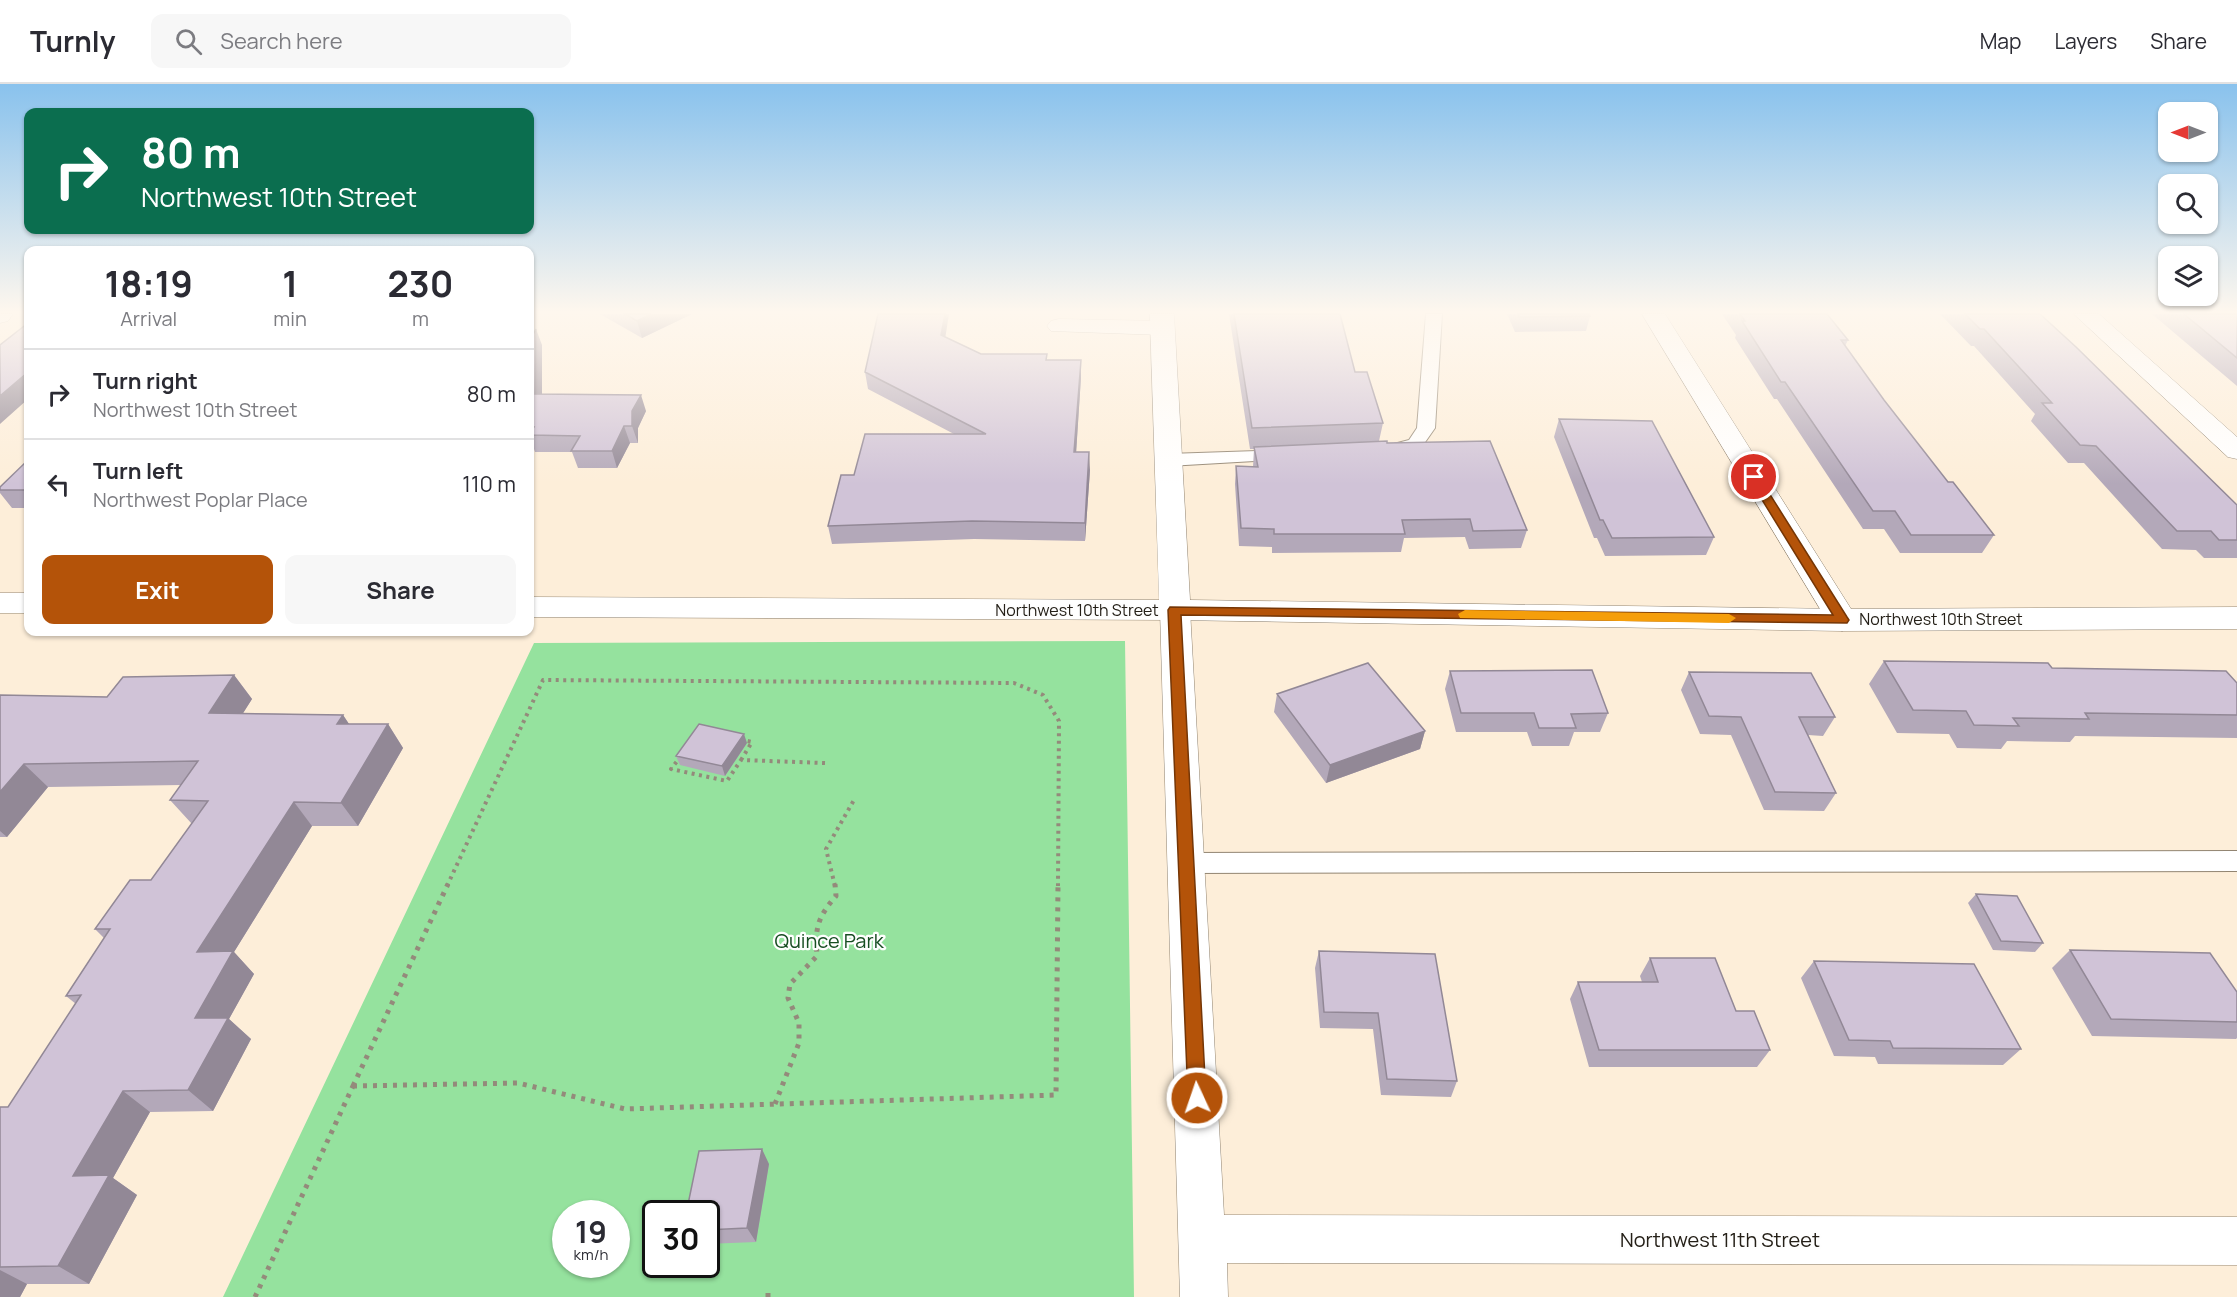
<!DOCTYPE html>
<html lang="en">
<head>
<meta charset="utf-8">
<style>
  :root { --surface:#fff; --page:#f7f7f7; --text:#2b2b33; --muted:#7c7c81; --line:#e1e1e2; --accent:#b45309 }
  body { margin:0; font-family:Manrope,sans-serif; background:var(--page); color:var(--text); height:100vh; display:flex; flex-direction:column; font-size:22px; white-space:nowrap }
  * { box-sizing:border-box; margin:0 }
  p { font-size:20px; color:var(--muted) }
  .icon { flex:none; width:33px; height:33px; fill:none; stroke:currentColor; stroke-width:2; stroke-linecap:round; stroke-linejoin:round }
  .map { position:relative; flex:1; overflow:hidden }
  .sheet { position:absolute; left:24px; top:162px; width:510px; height:390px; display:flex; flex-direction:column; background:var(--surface); border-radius:12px; box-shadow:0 2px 4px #0004 }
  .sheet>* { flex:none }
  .hud { position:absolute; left:24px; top:24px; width:510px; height:126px; border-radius:12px; box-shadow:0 2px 4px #0004; background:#0b6e4f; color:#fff; overflow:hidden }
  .needle { width:39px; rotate:270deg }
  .tools { position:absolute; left:2158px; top:18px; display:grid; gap:12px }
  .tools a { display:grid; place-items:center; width:60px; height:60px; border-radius:12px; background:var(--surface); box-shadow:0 2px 4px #0004; font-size:30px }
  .speed { position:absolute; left:552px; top:1116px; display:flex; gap:12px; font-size:30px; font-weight:700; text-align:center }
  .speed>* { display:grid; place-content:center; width:78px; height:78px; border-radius:50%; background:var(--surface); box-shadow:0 2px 4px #0004; line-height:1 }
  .speed small { font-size:15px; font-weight:400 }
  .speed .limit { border:3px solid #111; border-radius:9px; background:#fff; color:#111 }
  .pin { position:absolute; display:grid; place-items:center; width:51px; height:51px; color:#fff; margin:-26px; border:3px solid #fff; border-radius:50%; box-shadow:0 2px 6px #0007 }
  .me { position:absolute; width:66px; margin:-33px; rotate:357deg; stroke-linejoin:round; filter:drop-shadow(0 0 4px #0008) }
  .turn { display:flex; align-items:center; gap:21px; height:126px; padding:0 18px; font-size:27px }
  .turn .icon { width:78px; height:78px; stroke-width:2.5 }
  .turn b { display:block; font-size:42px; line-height:51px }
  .eta { display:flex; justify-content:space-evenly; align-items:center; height:102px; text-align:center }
  .eta b { font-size:36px; font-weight:700; line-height:42px }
  .cta { display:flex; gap:12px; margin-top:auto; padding:12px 18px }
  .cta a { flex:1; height:69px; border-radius:12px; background:var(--accent); color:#fff; font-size:24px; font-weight:700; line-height:69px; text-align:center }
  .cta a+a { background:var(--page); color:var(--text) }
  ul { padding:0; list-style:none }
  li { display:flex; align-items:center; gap:18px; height:90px; padding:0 18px; border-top:2px solid var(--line) }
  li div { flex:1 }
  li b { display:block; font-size:22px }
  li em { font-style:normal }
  header { display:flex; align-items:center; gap:36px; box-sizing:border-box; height:84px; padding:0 30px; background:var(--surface); border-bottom:2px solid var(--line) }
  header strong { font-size:28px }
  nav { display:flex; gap:33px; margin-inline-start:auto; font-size:21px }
  .search { width:420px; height:54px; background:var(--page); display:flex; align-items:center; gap:15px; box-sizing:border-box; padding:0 21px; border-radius:12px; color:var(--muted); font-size:22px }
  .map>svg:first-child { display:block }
</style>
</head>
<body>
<header>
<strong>Turnly</strong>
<div class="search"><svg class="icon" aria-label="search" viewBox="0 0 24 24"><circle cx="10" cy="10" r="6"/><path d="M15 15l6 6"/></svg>Search here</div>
<nav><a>Map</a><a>Layers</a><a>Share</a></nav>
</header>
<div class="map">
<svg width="2237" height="1213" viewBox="0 0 2237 1213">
  <rect width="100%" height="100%" fill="#fdeed9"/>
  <path fill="#95e29e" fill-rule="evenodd" d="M 1125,557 L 1134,1213 L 223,1213 L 534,559 ZM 566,1130 L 616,1130 L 616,1180 L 566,1180 ZM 656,1130 L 706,1130 L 706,1180 L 656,1180 Z"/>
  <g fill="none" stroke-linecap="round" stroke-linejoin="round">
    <defs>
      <path id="lane" d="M 1426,230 L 1442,230 L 1435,344 L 1421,364 L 1388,372 L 1382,371 L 1379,367 L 1382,363 L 1409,356 L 1417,344 Z
        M 1283,366 L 1289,367 L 1292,371 L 1289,375 L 1168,382 L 1162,380 L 1159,376 L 1162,372 L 1168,370 Z
        M 2237,767 L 2237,787 L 1186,789 L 1177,786 L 1173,779 L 1177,772 L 1186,769 Z"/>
      <path id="street" d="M 0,230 L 13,230 L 8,237 L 0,239 Z
        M 1642,230 L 1665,230 L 1858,536 L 1853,543 L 1842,547 L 1831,543 Z
        M 2074,230 L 2099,230 L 2237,353 L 2237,375 L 2228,373 Z
        M 1059,235 L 1162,237 L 1170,239 L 1174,244 L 1170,249 L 1162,251 L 1051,247 L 1047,242 L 1051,237 Z
        M 1175,516 L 1186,519 L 1190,526 L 1224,1131 L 2237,1133 L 2237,1181 L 1227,1179 L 1228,1213 L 1180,1213 L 1160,526 L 1164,519 Z"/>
      <path id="secondary" d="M 1150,230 L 1174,230 L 1190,516 L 1842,525 L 2237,523 L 2237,545 L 1842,547 L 1175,536 L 530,533 L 530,513 L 1159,516 Z
        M 0,509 L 28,509 L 28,529 L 0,529 Z"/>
    </defs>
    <use href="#lane" stroke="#928572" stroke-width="2"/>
    <use href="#street" stroke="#928572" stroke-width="1"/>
    <use href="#secondary" stroke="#928572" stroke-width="1"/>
    <path stroke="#948a7b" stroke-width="4" stroke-dasharray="3 4.5" stroke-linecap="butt" d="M 681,672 L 671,685 L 727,697 L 741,676 L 825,679
      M 741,676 L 752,658 L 743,656
      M 447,802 L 543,596 L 1014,599 L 1043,611 L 1059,637 L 1058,802
      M 835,802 L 826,765 L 854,716"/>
    <path stroke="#948a7b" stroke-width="5" stroke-dasharray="4 6" stroke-linecap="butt" d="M 353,1002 L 448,800
      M 353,1002 L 518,999 L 625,1025 L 1056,1011 L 1058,800
      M 775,1020 L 799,959 L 799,939 L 788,914 L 790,900 L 817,872 C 815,844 817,834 836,812 L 835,800
      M 768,1209 L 768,1213
      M 255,1213 L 353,1002"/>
    <use href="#lane" fill="#fff" fill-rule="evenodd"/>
    <use href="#street" fill="#fff" fill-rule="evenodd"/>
    <use href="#secondary" fill="#fff" fill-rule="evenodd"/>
  </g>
  <path fill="#b3a8b9" d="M 600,230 L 692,230 L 642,254 Z
    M 1229,230 L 1340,230 L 1355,288 L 1383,339 L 1379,357 L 1387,359 L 1527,446 L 1521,464 L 1469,465 L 1465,453 L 1404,454 L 1401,468 L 1272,469 L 1272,463 L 1239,462 L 1235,400 L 1236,382 L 1253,383 L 1254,365 L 1250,365 Z
    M 1507,230 L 1589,230 L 1590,232 L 1586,247 L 1515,248 Z
    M 1722,230 L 1827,230 L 1848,256 L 1845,262 L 1884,316 L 1948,398 L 1994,451 L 1982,469 L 1900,469 L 1884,445 L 1863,445 L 1777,315 L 1774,315 L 1735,254 L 1736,251 Z
    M 1940,230 L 2040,230 L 2237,421 L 2237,474 L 2204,474 L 2196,466 L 2162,465 L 2084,379 L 2068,379 L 2031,337 L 2035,330 L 1974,262 L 1971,262 Z
    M 2152,230 L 2237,230 L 2237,302 Z
    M 946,253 L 981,270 L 1047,270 L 1047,276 L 1081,293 L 1076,368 L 1090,386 L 1085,457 L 974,455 L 832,460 L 828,442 L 854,391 L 954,350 L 868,305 L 865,288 Z
    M 530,256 L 542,261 L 542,310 L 646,327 L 638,344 L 638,359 L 630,359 L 617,384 L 578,384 L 572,368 L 535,368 L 532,359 L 530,359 Z
    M 1559,335 L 1714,453 L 1706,471 L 1605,472 L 1597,454 L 1594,454 L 1554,353 Z
    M 28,376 L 28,424 L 12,424 L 0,409 L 0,403 Z
    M 1884,577 L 2052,584 L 2237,599 L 2237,654 L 2075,652 L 2070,658 L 2007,657 L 2001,665 L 1957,664 L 1949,650 L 1897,649 L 1869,600 Z
    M 1450,587 L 1608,629 L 1600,648 L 1574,648 L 1569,662 L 1532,662 L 1527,648 L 1456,648 L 1445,605 Z
    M 1689,588 L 1835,633 L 1823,652 L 1808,651 L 1836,709 L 1824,727 L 1764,726 L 1731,651 L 1700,650 L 1681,606 Z
    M 234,591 L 252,615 L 243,629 L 343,631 L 349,640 L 388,640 L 403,664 L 358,742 L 312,742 L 234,868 L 254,890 L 229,935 L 251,955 L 213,1027 L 150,1028 L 113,1094 L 137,1111 L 89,1200 L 27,1200 L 20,1213 L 0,1213 L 0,1023 L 8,1023 L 76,920 L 66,912 L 104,854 L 95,845 L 151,796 L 192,740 L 170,716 L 181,701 L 48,703 L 7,753 L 0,753 L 0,611 L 107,613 Z
    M 1277,610 L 1425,647 L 1420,665 L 1326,699 L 1274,628 Z
    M 747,659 L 725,692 L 680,681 L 676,672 Z
    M 1976,810 L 2043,859 L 2035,868 L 1993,866 L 1968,819 Z
    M 2070,866 L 2237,908 L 2237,954 L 2236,955 L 2092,952 L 2052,884 Z
    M 1319,867 L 1457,997 L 1451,1013 L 1381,1011 L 1373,945 L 1320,944 L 1315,884 Z
    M 1650,874 L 1736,927 L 1770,966 L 1757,983 L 1589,983 L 1570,915 L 1578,898 L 1642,898 L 1640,892 Z
    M 1814,877 L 2021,965 L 2003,981 L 1878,980 L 1875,973 L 1834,972 L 1801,894 Z
    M 769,1080 L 756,1158 L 706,1160 L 706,1130 Z"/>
  <path fill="#928896" d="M 651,230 L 692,230 L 642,254 L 637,237 Z
    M 945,230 L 949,230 L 943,268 L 941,251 Z
    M 536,245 L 542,261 L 542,326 L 535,310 Z
    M 1081,276 L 1081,293 L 1075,386 L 1074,368 Z
    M 28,288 L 28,315 L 0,340 L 0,312 Z
    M 641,311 L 646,327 L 638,344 L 638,359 L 632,342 L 632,327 Z
    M 624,342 L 630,359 L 617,384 L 612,367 Z
    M 1089,368 L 1090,386 L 1085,457 L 1085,439 Z
    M 234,591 L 252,615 L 228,653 L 209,629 Z
    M 343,631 L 359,655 L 337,640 Z
    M 388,640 L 403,664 L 358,742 L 341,719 Z
    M 1425,647 L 1420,665 L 1326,699 L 1330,681 Z
    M 744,650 L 747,659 L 725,692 L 722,682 Z
    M 24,680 L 48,703 L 7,753 L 0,747 L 0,708 Z
    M 294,718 L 312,742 L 234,868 L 254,890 L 229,935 L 251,955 L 213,1027 L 188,1006 L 197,868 Z
    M 123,1007 L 150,1028 L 113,1094 L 137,1111 L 89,1200 L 58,1182 L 73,1092 Z
    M 762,1065 L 769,1080 L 756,1158 L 747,1144 Z
    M 0,1186 L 27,1200 L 20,1213 L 0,1213 Z"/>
  <path fill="#d0c3d7" stroke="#928896" stroke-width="1.5" d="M 625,230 L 651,230 L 637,237 Z
    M 878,230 L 945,230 L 941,251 L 981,270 L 1047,270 L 1046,276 L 1081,276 L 1074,368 L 1089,368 L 1085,439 L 972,437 L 828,442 L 841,391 L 854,391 L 865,350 L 986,350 L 865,288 Z
    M 1234,230 L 1340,230 L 1355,288 L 1367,288 L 1383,339 L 1252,344 Z
    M 1518,230 L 1589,230 L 1590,232 L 1519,233 Z
    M 1740,230 L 1827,230 L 1848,256 L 1841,256 L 1884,316 L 1948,398 L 1953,398 L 1994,451 L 1911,451 L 1895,427 L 1873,427 L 1785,298 L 1781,298 L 1742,237 L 1745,237 Z
    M 1965,230 L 2040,230 L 2076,263 L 2237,421 L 2237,456 L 2219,456 L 2211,447 L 2177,447 L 2096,362 L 2080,361 L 2042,319 L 2052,319 L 1984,245 L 1980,245 Z
    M 2184,230 L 2237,230 L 2237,274 Z
    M 28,239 L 28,288 L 0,312 L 0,261 Z
    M 536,245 L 535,310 L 641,311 L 632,327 L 632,342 L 624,342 L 612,367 L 571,367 L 580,352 L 530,351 L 530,350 L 534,343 L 530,343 L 530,256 Z
    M 1559,335 L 1652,337 L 1714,453 L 1612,454 L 1603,436 L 1600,436 Z
    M 1387,357 L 1387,359 L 1490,357 L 1527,446 L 1473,447 L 1470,435 L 1402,436 L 1405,450 L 1274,450 L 1274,445 L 1241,444 L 1236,382 L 1258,383 L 1254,363 Z
    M 28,376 L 28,406 L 0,406 L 0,403 Z
    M 1884,577 L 2048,579 L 2052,584 L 2226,587 L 2237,599 L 2237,631 L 2085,629 L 2089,635 L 2013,634 L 2019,642 L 1974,641 L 1966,627 L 1913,626 Z
    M 1368,579 L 1425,647 L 1330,681 L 1277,610 Z
    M 1592,586 L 1608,629 L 1571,630 L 1576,644 L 1539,644 L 1534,629 L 1461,629 L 1450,587 Z
    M 1689,588 L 1811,589 L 1835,633 L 1799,633 L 1836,709 L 1775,708 L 1741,633 L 1709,632 Z
    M 234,591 L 209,629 L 343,631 L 337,640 L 388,640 L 341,719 L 294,718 L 197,868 L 233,867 L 195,934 L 228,934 L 188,1006 L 123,1007 L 73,1092 L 109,1091 L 58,1182 L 0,1183 L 0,1023 L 8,1023 L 81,911 L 66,912 L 110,845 L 95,845 L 130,796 L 151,796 L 208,717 L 170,716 L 198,677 L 24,680 L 0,708 L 0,611 L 107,613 L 123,593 Z
    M 699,640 L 744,650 L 722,682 L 676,672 Z
    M 1976,810 L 2017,812 L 2043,859 L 2001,857 Z
    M 2070,866 L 2210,869 L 2237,908 L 2237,938 L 2111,935 Z
    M 1319,867 L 1435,870 L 1457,997 L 1387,995 L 1378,929 L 1324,928 Z
    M 1650,874 L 1715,874 L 1736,927 L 1754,927 L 1770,966 L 1599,966 L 1578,898 L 1658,898 Z
    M 1814,877 L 1974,880 L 2021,965 L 1893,964 L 1890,957 L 1849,956 Z
    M 762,1065 L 747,1144 L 706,1146 L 706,1130 L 686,1130 L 699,1067 Z"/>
  <linearGradient id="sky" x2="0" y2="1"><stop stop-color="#89c2ed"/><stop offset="0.57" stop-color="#fef7ee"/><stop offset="1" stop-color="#fef7ee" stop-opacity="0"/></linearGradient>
  <rect width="2237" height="400" fill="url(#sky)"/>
  <path fill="#b45309" stroke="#753606" stroke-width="1.5" d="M 1754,390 L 1759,393 L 1847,533 L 1849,536 L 1847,539 L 1181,531 L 1206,1014 L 1203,1020 L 1197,1023 L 1190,1020 L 1188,1014 L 1168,526 L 1170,523 L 1833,531 L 1748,393 Z"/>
  <path fill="#f59e0b" d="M 1465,526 L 1729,530 L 1736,534 L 1729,539 L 1460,534 L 1458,530 Z"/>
  <g text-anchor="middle" stroke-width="4.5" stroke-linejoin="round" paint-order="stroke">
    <g font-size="16" fill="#252018" stroke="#fefefe">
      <text x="1077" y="532">Northwest 10th Street</text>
      <text x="1941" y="541">Northwest 10th Street</text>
    </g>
    <g font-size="20" fill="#174e22" stroke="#fefefe">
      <text x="829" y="864">Quince Park</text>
    </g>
    <g font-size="20" fill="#252018" stroke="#fefefe">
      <text x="1720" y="1163">Northwest 11th Street</text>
    </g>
  </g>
</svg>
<div class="tools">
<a><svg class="needle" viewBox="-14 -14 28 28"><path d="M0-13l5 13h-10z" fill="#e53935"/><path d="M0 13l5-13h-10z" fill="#7c7c81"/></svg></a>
<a><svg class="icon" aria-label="search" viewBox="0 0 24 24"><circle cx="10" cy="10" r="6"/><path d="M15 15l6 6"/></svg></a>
<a><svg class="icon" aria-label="layers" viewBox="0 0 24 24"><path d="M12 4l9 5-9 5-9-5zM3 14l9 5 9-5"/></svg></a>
</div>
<div class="speed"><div>19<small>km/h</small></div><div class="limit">30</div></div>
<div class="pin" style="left:1754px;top:393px;background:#d93025"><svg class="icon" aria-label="arrive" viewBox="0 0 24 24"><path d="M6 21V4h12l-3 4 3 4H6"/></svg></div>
<svg class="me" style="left:1197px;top:1014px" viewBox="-20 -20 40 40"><circle r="17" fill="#b45309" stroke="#fff" stroke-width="3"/><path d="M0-11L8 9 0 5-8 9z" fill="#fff"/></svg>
<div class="hud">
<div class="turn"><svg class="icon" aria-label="right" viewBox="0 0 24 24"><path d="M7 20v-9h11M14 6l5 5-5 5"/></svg><div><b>80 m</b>Northwest 10th Street</div></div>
</div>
<section class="sheet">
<div class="eta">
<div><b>18:19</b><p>Arrival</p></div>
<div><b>1</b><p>min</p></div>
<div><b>230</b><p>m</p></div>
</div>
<ul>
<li><svg class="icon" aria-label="right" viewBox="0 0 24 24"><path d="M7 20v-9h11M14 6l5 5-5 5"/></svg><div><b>Turn right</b><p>Northwest 10th Street</p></div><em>80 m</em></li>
<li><svg class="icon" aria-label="left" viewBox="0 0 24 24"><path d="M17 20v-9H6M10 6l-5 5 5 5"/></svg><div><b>Turn left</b><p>Northwest Poplar Place</p></div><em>110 m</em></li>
</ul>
<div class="cta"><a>Exit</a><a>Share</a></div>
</section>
</div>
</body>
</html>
